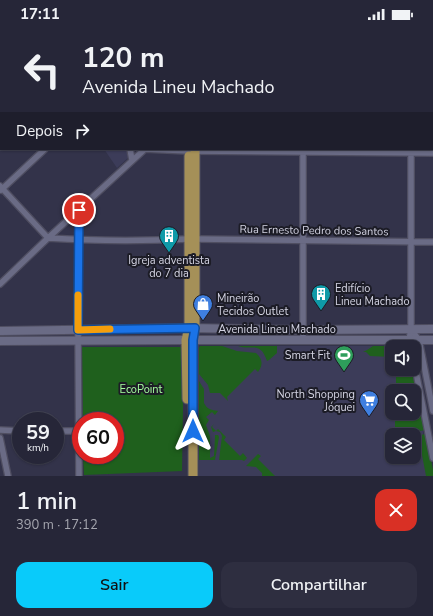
<!DOCTYPE html>
<html lang="pt">
<head>
<meta charset="utf-8">
<style>
  :root { --surface:#262638; --page:#2e2e40; --text:#f1f3f6; --muted:#a4a5ae; --line:#424353; --accent:#09cbfa }
  body { margin:0; font-family:"Nunito Sans",sans-serif; background:var(--page); color:var(--text); height:100vh; display:flex; flex-direction:column; font-size:15px; white-space:nowrap }
  * { box-sizing:border-box; margin:0 }
  p { font-size:13px; color:var(--muted) }
  .icon { flex:none; width:22px; height:22px; fill:none; stroke:currentColor; stroke-width:2; stroke-linecap:round; stroke-linejoin:round }
  .map { position:relative; height:448px; overflow:hidden }
  .details { display:flex; flex-direction:column; background:var(--surface); flex:1 }
  .details>* { flex:none }
  .banner { position:absolute; left:0px; top:0px; width:433px; height:122px; box-shadow:0 1px 3px #0004,0 0 0 1px var(--line); background:#262638; color:var(--text); overflow:hidden }
  .buttons { position:absolute; left:385px; top:312px; display:grid; gap:8px }
  .buttons a { display:grid; place-items:center; width:36px; height:36px; border-radius:8px; background:var(--surface); box-shadow:0 1px 3px #0004,0 0 0 1px var(--line); font-size:20px }
  .speed { position:absolute; left:12px; top:384px; display:flex; gap:8px; font-size:20px; font-weight:700; text-align:center }
  .speed>* { display:grid; place-content:center; width:52px; height:52px; border-radius:50%; background:var(--surface); box-shadow:0 1px 3px #0004,0 0 0 1px var(--line); line-height:1 }
  .speed small { font-size:10px; font-weight:400 }
  .speed .limit { border:6px solid #d22; background:#fff; color:#111 }
  .pin { position:absolute; display:grid; place-items:center; width:34px; height:34px; color:#fff; margin:-17px; border:2px solid #fff; border-radius:50%; box-shadow:0 1px 4px #0007 }
  .me { position:absolute; width:44px; margin:-22px; rotate:0deg; stroke-linejoin:round; filter:drop-shadow(0 0 3px #0008) }
  .turn { display:flex; align-items:center; gap:14px; height:84px; padding:0 16px; font-size:18px }
  .turn .icon { width:52px; height:52px; stroke-width:2.5 }
  .turn b { display:block; font-size:28px; line-height:34px }
  .then { display:flex; align-items:center; height:38px; padding:0 16px; background:#0003; gap:8px; font-size:15px }
  .round { display:grid; place-items:center; flex:none; width:42px; height:42px; border-radius:12px; background:var(--page) }
  .headline { display:flex; align-items:center; justify-content:space-between; height:68px; padding:0 16px }
  h1 { font-size:24px; font-weight:600; line-height:30px }
  .button { display:flex; gap:8px; margin-top:auto; padding:8px 16px }
  .button a { flex:1; height:46px; border-radius:12px; background:var(--accent); color:#111; font-size:16px; font-weight:600; line-height:46px; text-align:center }
  .button a+a { background:var(--page); color:var(--text) }
  .status { display:flex; justify-content:space-between; align-items:center; height:28px; padding:0 20px; background:var(--surface); direction:ltr }
  .status svg { height:11px; fill:currentColor }
  .map>svg:first-child { display:block }
</style>
</head>
<body>
<div class="status"><b>17:11</b><svg viewBox="0 0 49 12"><path d="M0 12V9h3v3zM5 12V6h3v6zM10 12V3h3v9zM15 12V0h3v12zM26 1h20v11H26zM47 4h2v5h-2z"/></svg></div>
<div class="map">
<svg width="433" height="448" viewBox="0 0 433 448">
  <rect width="100%" height="100%" fill="#33334a"/>
  <path fill="#3c3c59" fill-rule="evenodd" d="M 104,121 L 127,121 L 128,130 L 117,140 Z
    M 200,318 L 401,318 L 402,319 L 392,319 L 392,341 L 410,341 L 432,448 L 199,448 L 199,320 ZM 392,363 L 414,363 L 414,385 L 392,385 ZM 392,407 L 414,407 L 414,429 L 392,429 Z"/>
  <path fill="#1f601d" d="M 200,318 L 222,318 L 237,323 L 256,325 C 263,331 263,337 258,344 L 255,341 L 227,369 L 228,373 L 220,365 L 210,365 L 208,357 L 199,346 L 199,320 Z
    M 238,318 L 277,318 L 277,325 L 269,332 L 267,333 C 260,312 252,323 238,318 Z
    M 373,318 L 401,318 L 402,319 L 392,319 L 392,329 L 370,328 L 366,324 L 363,324 L 367,322 Z
    M 82,319 L 184,319 L 182,443 L 84,447 L 83,427 L 115,427 L 115,393 L 83,393 Z
    M 396,341 L 411,341 L 426,402 L 395,407 L 395,385 L 414,385 L 414,363 L 396,363 Z
    M 199,353 L 204,361 L 204,375 C 207,381 211,382 218,383 L 215,387 L 212,384 L 206,389 L 209,392 L 206,397 L 210,408 L 210,430 L 214,428 L 215,409 L 215,407 L 218,407 L 219,409 L 215,432 L 199,432 Z
    M 214,396 L 212,399 L 216,403 L 218,401 L 226,409 L 224,412 L 240,428 L 243,425 L 247,430 L 244,433 L 242,432 L 219,432 L 222,408 L 220,404 L 216,403 L 213,404 L 211,399 Z
    M 426,406 L 433,442 L 433,448 L 426,448 L 419,411 L 414,412 L 414,408 Z
    M 258,426 L 261,428 L 258,431 L 275,448 L 262,448 L 262,445 L 256,439 L 246,438 Z"/>
  <g fill="none" stroke-linecap="round" stroke-linejoin="round">
    <defs>
      <path id="street" d="M 121,0 L 121,1
        M 302,0 L 302,1
        M 411,0 L 411,1
        M 73,1 L 74,0
        M 327,1 L 329,0
        M 432,35 L 433,35
        M 0,67 L 1,66
        M 130,121 L 132,132
        M 145,121 L 189,123 L 433,125
        M 303,122 L 303,312
        M 0,158 L 48,210
        M 1,162 L 45,121
        M 48,210 C 95,213 142,213 189,211
        M 196,211 L 433,214
        M 0,256 L 48,210 L 145,121
        M 411,301 L 419,312 L 433,383
        M 411,319 L 409,312 L 411,301 L 411,121
        M 414,334 L 433,430
        M 0,402 L 21,403
        M 55,403 L 78,403
        M 0,410 L 8,448
        M 79,448 L 78,302 L 79,182"/>
      <path id="secondary" d="M 0,303 L 189,300 L 302,302 L 433,301
        M 0,313 L 186,312 L 433,312"/>
      <path id="primary" d="M 188,0 L 188,1
        M 195,1 L 195,0
        M 187,371 L 186,312 L 189,300 L 189,128
        M 193,448 L 193,312 L 195,300 L 195,121"/>
    </defs>
    <use href="#street" stroke="#4f4e61" stroke-width="8"/>
    <use href="#secondary" stroke="#4f4e61" stroke-width="10"/>
    <use href="#primary" stroke="#4f4e61" stroke-width="11"/>
    <use href="#street" stroke="#6a6b85" stroke-width="5.5"/>
    <use href="#secondary" stroke="#6a6b85" stroke-width="8"/>
    <use href="#primary" stroke="#a59058" stroke-width="9"/>
  </g>
  <g fill="none" stroke-linecap="round" stroke-linejoin="round">
    <defs>
      <path id="route" d="M 79,182 L 78,302 L 195,300 L 193,312 L 193,403"/>
    </defs>
    <use href="#route" stroke="#114b97" stroke-width="10"/>
    <use href="#route" stroke="#1a73e8" stroke-width="7"/>
    <path stroke="#f59e0b" stroke-width="7" d="M 78,267 L 78,302 L 110,301"/>
  </g>
  <defs>
    <symbol id="building-pin" viewBox="-11 -11 22 30"><path d="M0 17L-7.5 6A9.5 9.5 0 1 1 7.5 6Z" fill="#0f9aa8" stroke="#1c1c26"/><path d="M-4-6H4V6H1V3H-1V6H-4ZM-2.5-4.3h1.7v1.8h-1.7ZM.8-4.3h1.7v1.8H.8ZM-2.5-1h1.7V.8h-1.7ZM.8-1h1.7V.8H.8Z" fill="#fff"/></symbol>
    <symbol id="shop-pin" viewBox="-11 -11 22 30"><path d="M0 17L-7.5 6A9.5 9.5 0 1 1 7.5 6Z" fill="#3f7fe0" stroke="#1c1c26"/><path d="M-5-2.5h2.3a2.7 3.5 0 0 1 5.4 0H5L5.5 6h-11ZM-1.5-2.5h3a1.5 2.3 0 0 0-3 0Z" fill="#fff"/></symbol>
    <symbol id="stadium-pin" viewBox="-11 -11 22 30"><path d="M0 17L-7.5 6A9.5 9.5 0 1 1 7.5 6Z" fill="#2e9e5b" stroke="#1c1c26"/><path d="M0-5a6.5 5 0 1 0 0 10a6.5 5 0 1 0 0-10ZM-3.5-1.8h7v3.6h-7Z" fill="#fff"/></symbol>
    <symbol id="supermarket-pin" viewBox="-11 -11 22 30"><path d="M0 17L-7.5 6A9.5 9.5 0 1 1 7.5 6Z" fill="#3f7fe0" stroke="#1c1c26"/><path d="M-6-5.5h2.5l.6 2H6L4.5 2H-2.5L-4.4-4H-6ZM-1.5 3.2a1.3 1.3 0 1 0 .1 0ZM3 3.2a1.3 1.3 0 1 0 .1 0Z" fill="#fff"/></symbol>
  </defs>
  <g fill-rule="evenodd">
    <use href="#building-pin" x="158" y="197" width="22" height="30"/>
    <use href="#building-pin" x="310" y="255" width="22" height="30"/>
    <use href="#shop-pin" x="192" y="265" width="22" height="30"/>
    <use href="#stadium-pin" x="333" y="316" width="22" height="30"/>
    <use href="#supermarket-pin" x="358" y="361" width="22" height="30"/>
  </g>
  <g text-anchor="middle" stroke-width="4" stroke-linejoin="round" paint-order="stroke">
    <g font-size="11" fill="#d3d3e2" stroke="#1c1c26">
      <text transform="translate(314 202) rotate(1)" y="4">Rua Ernesto Pedro dos Santos</text>
      <text x="277" y="305">Avenida Lineu Machado</text>
    </g>
    <g font-size="11" fill="#d3d3e2" stroke="#1c1c26" text-anchor="start">
      <text x="169" y="236" text-anchor="middle">Igreja adventista<tspan x="169" dy="13">do 7 dia</tspan></text>
      <text x="335" y="264">Edifício<tspan x="335" dy="13">Lineu Machado</tspan></text>
      <text x="217" y="274">Mineirão<tspan x="217" dy="13">Tecidos Outlet</tspan></text>
      <text x="330" y="331" text-anchor="end">Smart Fit</text>
      <text x="355" y="370" text-anchor="end">North Shopping<tspan x="355" dy="13">Jóquei</tspan></text>
    </g>
    <g font-size="11" fill="#a5fd9e" stroke="#1c1c26">
      <text x="141" y="365">EcoPoint</text>
    </g>
  </g>
</svg>
<div class="buttons">
<a><svg class="icon" aria-label="sound" viewBox="0 0 24 24"><path d="M4 9h4l5-4v14l-5-4H4zM17 9q2 3 0 6"/></svg></a>
<a><svg class="icon" aria-label="search" viewBox="0 0 24 24"><circle cx="10" cy="10" r="6"/><path d="M15 15l6 6"/></svg></a>
<a><svg class="icon" aria-label="layers" viewBox="0 0 24 24"><path d="M12 4l9 5-9 5-9-5zM3 14l9 5 9-5"/></svg></a>
</div>
<div class="speed"><div>59<small>km/h</small></div><div class="limit">60</div></div>
<div class="pin" style="left:79px;top:182px;background:#d93025"><svg class="icon" aria-label="arrive" viewBox="0 0 24 24"><path d="M6 21V4h12l-3 4 3 4H6"/></svg></div>
<svg class="me" style="left:193px;top:403px" viewBox="-20 -20 40 40"><path d="M0-17L14 15 0 8-14 15z" fill="#1a73e8" stroke="#fff" stroke-width="4"/></svg>
<div class="banner">
<div class="turn"><svg class="icon" aria-label="left" viewBox="0 0 24 24"><path d="M17 20v-9H6M10 6l-5 5 5 5"/></svg><div><b>120 m</b>Avenida Lineu Machado</div></div>
<div class="then">Depois<svg class="icon" aria-label="right" viewBox="0 0 24 24"><path d="M7 20v-9h11M14 6l5 5-5 5"/></svg></div>
</div>
</div>
<section class="details">
<div class="headline"><div><h1>1 min</h1><p>390 m · 17:12</p></div><a class="round" style="background:#d93025;color:#fff"><svg class="icon" aria-label="close" viewBox="0 0 24 24"><path d="M6 6l12 12M18 6L6 18"/></svg></a></div>
<div class="button"><a>Sair</a><a>Compartilhar</a></div>
</section>
</body>
</html>
